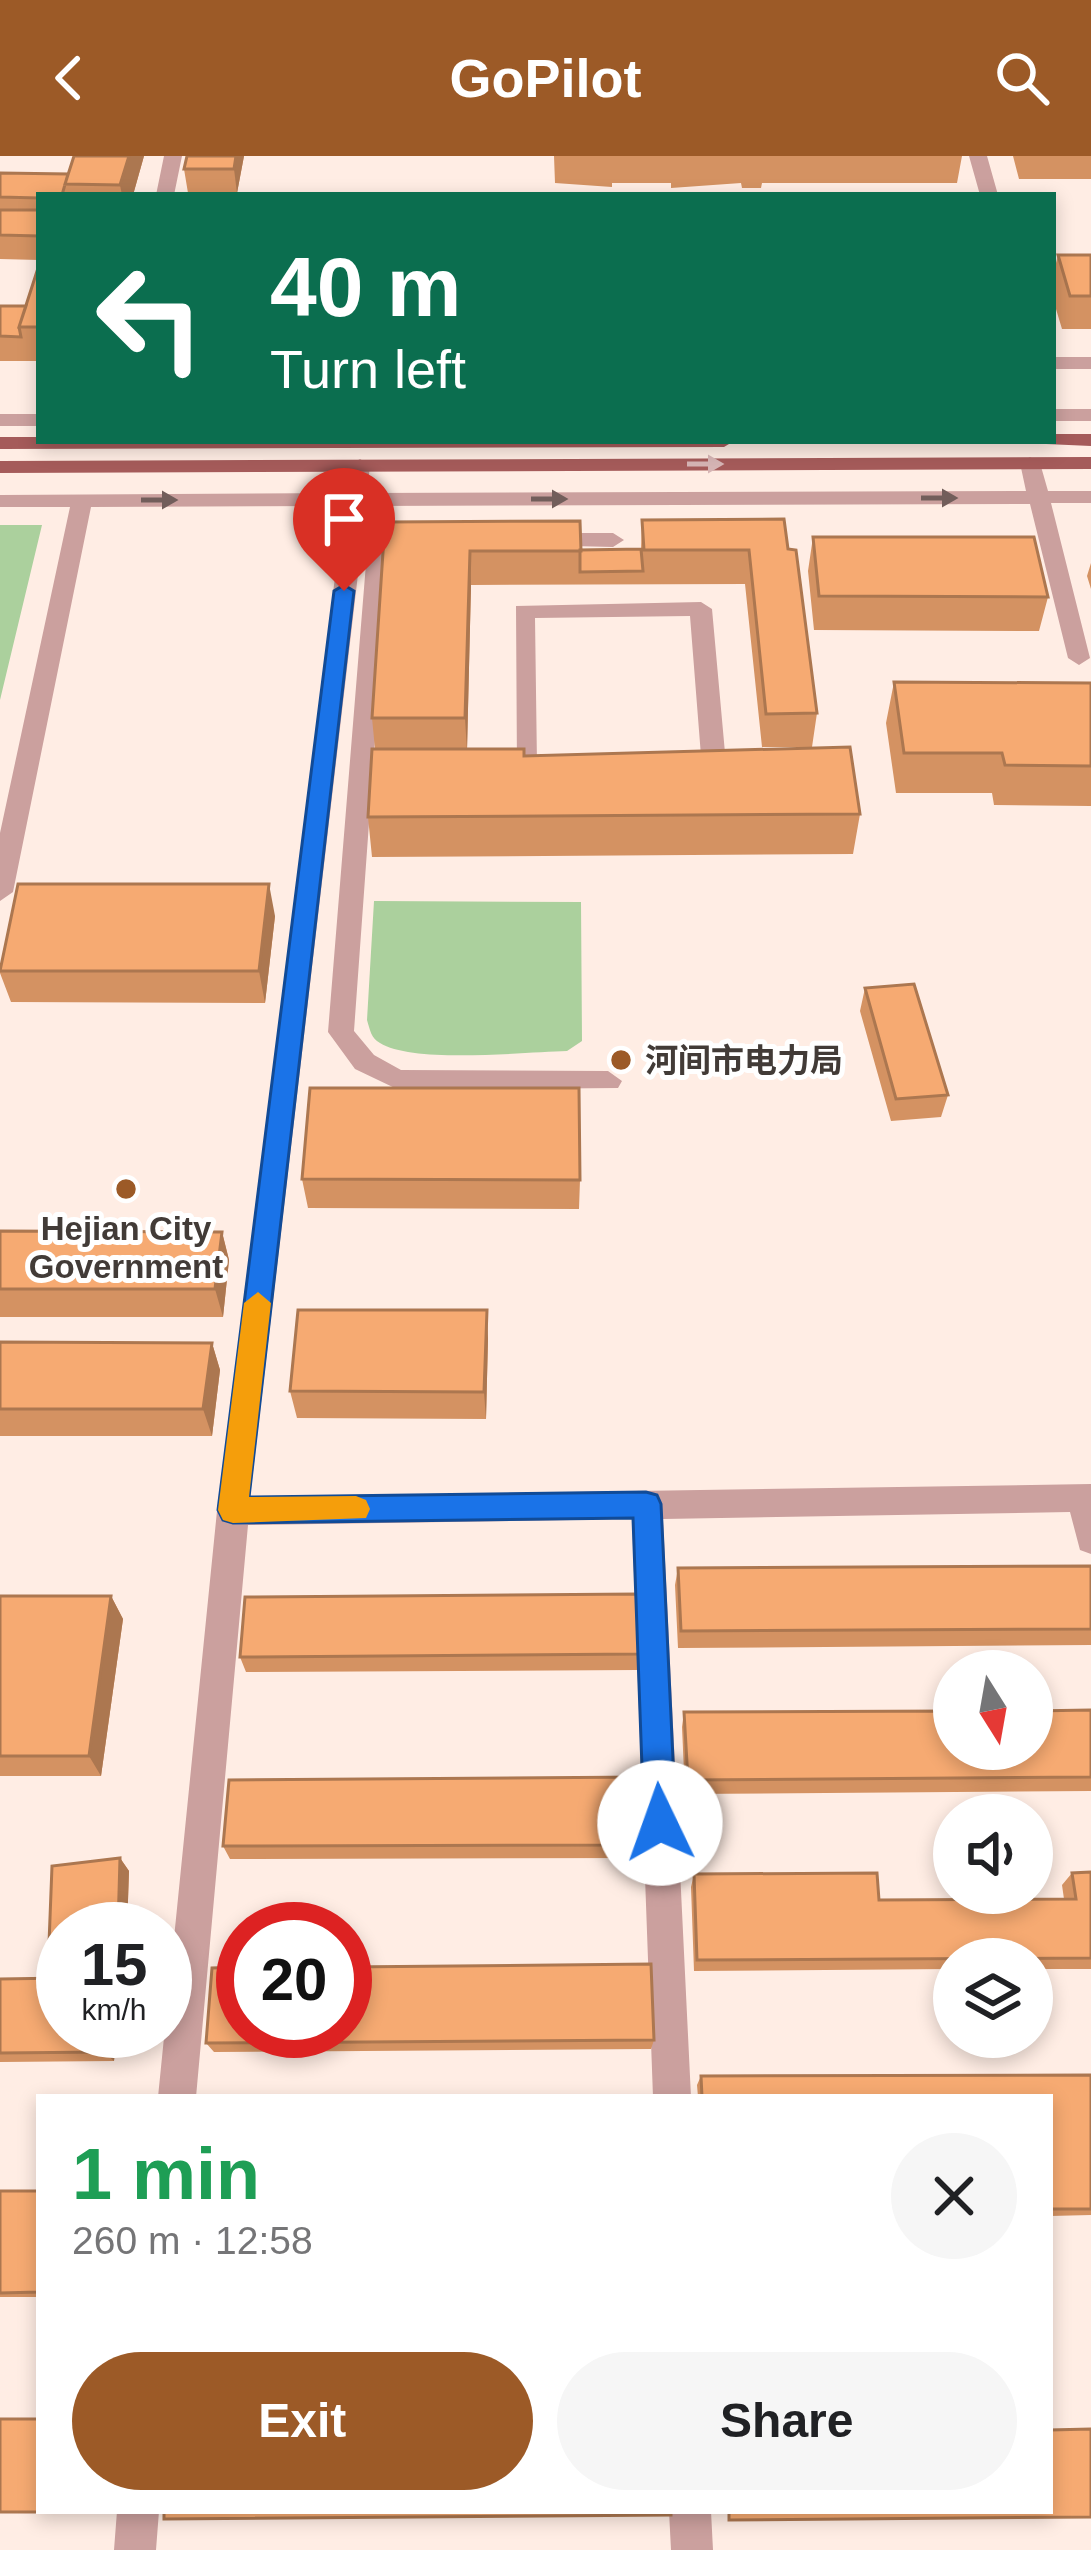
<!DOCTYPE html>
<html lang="en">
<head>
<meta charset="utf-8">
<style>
  :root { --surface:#fff; --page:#f6f6f6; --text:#202124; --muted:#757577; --accent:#9c5a27 }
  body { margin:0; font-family:Helvetica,"Noto Sans SC",sans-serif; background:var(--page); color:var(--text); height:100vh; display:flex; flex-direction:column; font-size:45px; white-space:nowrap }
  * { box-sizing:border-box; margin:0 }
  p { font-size:39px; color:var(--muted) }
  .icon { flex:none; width:66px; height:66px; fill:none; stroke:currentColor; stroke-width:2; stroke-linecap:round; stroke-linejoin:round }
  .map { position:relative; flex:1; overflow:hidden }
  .details { position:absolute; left:36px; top:1938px; width:1017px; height:420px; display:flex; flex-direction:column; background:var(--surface); border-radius:0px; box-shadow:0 6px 18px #0003 }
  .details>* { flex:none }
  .top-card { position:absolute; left:36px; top:36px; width:1020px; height:252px; border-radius:0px; box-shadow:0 6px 18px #0003; background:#0b6e4f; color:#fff; overflow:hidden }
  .needle { width:78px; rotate:169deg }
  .tools { position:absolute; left:933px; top:1494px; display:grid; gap:24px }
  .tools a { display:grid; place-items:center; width:120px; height:120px; border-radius:50%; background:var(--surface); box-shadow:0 6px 18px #0003; font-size:60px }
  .speed { position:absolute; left:36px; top:1746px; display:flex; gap:24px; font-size:60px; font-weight:700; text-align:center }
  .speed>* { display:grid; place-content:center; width:156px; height:156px; border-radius:50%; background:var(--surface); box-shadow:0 6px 18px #0003; line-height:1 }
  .speed small { font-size:30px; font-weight:400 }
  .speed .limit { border:18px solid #d22; background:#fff; color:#111 }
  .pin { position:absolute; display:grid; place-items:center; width:102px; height:102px; color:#fff; margin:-123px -51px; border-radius:50% 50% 50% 0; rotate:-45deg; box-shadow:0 0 12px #0007 }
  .pin .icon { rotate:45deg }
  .me { position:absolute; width:132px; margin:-66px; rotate:357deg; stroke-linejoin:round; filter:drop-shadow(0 0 9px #0008) }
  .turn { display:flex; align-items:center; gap:42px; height:252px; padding:0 36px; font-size:54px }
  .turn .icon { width:156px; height:156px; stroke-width:2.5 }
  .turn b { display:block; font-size:84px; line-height:102px }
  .round { display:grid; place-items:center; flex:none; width:126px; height:126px; border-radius:63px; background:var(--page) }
  .head { display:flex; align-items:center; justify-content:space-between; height:204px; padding:0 36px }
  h1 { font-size:72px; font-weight:600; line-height:90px; color:#1e9e55 }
  .button { display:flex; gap:24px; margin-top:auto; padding:24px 36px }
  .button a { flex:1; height:138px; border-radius:72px; background:var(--accent); color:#fff; font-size:48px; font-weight:600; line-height:138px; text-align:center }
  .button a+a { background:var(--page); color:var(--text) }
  header { display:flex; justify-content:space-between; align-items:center; height:156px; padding:0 36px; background:var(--accent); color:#fff; font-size:54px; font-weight:600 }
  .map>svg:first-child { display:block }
</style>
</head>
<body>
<header><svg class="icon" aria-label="back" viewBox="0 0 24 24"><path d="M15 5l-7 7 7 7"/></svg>GoPilot<svg class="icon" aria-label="search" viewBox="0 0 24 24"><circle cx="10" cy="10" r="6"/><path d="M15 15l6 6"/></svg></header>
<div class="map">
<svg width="1091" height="2394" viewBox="0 0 1091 2394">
  <rect width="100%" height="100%" fill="#ffede4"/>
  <path fill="#abd09d" d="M 0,369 L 42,369 L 0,544 Z
    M 374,745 L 581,746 L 582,885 L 567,895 C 524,896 413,908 380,887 C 371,882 370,874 367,864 Z"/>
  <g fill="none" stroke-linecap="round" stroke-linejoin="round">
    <path fill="#cba09e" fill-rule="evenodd" d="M 164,0 L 182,0 L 174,39 L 156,39 Z
      M 969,0 L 987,0 L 998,39 L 980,39 Z
      M 1053,201 L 1091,201 L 1091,213 L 1053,213 Z
      M 1053,253 L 1091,253 L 1091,265 L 1053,265 Z
      M 0,258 L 39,258 L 39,270 L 0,270 Z
      M 1030,301 L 1040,307 L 1048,335 L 1091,335 L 1091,347 L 1051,347 L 1090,502 L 1079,509 L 1068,502 L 1030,348 L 366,350 L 250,1341 L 1091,1328 L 1091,1398 L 1080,1394 L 1070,1356 L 663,1363 L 691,1941 L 653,1941 L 632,1363 L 248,1369 L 196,1941 L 158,1941 L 217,1355 L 344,350 L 91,351 L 13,736 L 0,745 L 0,677 L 70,351 L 0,351 L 0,339 L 346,337 L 350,309 L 360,303 L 370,309 L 367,337 L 1026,335 L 1020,307 Z
      M 379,376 L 426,376 L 437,383 L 426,390 L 389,390 L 354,875 L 374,899 L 401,914 L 608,915 L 622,925 L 618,932 L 399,934 L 355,913 L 328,876 L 368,383 Z
      M 540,377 L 613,377 L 624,384 L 613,391 L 532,389 L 532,379 Z
      M 701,446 L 712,453 L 726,608 L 722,614 L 690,616 L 678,608 L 682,602 L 701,600 L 690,460 L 535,462 L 537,609 L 525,617 L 517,615 L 516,450 Z
      M 117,2355 L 159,2355 L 156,2394 L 114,2394 Z
      M 669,2355 L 711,2355 L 713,2394 L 671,2394 Z"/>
    <path fill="#a55b5a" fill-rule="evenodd" d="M 1053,278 L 1091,278 L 1091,290 L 1046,288 L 1043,285 L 1053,285 Z
      M 0,281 L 39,281 L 39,285 L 734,285 L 724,291 L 0,293 Z
      M 1091,301 L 1091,313 L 0,317 L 0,305 Z"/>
  </g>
  <path fill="#d49262" d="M 144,0 L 133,39 L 39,39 L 39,104 L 0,103 L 0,17 L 68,18 Z
    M 187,0 L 244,0 L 237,37 L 188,37 L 184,13 Z
    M 554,0 L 962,0 L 957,27 L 762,27 L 761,32 L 742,32 L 741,27 L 671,32 L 671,27 L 612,27 L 612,31 L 555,27 Z
    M 1013,0 L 1091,0 L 1091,23 L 1019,23 Z
    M 1058,99 L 1091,99 L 1091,173 L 1062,173 L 1053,143 L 1053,119 Z
    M 39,109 L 39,205 L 0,205 L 0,150 L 26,150 Z
    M 642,364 L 788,393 L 817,557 L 812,591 L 762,591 L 745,428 L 471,429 L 467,593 L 524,600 L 860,658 L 853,698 L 372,701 L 368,661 L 375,593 L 372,562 L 385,366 L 581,394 L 641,393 Z
    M 813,381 L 1048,441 L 1039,475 L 814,474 L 808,415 Z
    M 1091,407 L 1091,433 L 1087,420 Z
    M 894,526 L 1091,527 L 1091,650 L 994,649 L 992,637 L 896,637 L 886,567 Z
    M 275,760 L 265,847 L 11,846 L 0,817 L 0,811 Z
    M 865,832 L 948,939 L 941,961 L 891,965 L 860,855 Z
    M 302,1023 L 580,1024 L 579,1053 L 308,1052 Z
    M 0,1075 L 222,1076 L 229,1104 L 223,1161 L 0,1161 Z
    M 488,1182 L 486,1263 L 297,1262 L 290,1235 Z
    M 0,1186 L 212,1187 L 220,1214 L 212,1280 L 0,1280 Z
    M 1091,1410 L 1091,1489 L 678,1492 L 675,1429 L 678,1412 Z
    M 0,1440 L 111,1440 L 123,1463 L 101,1620 L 0,1620 Z
    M 639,1498 L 637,1514 L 246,1516 L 240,1501 Z
    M 1091,1554 L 1091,1635 L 685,1638 L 682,1571 L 684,1556 Z
    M 646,1689 L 644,1702 L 230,1703 L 223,1690 Z
    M 120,1702 L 129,1715 L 127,1773 L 63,1773 L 63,1875 L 117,1875 L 114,1905 L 0,1906 L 0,1823 L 56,1822 L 48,1814 L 52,1710 Z
    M 1091,1716 L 1091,1813 L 1032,1813 L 1032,1803 L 954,1803 L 954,1813 L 694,1815 L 691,1731 L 694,1718 L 879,1744 L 1064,1743 L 1062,1729 L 1072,1717 Z
    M 654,1884 L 651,1893 L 214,1896 L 206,1887 Z
    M 1091,1919 L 1091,2059 L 1050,2060 L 1050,1941 L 698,1941 L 697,1929 L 701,1920 Z
    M 0,2035 L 39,2035 L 39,2141 L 0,2141 Z"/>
  <path fill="#ac7750" d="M 129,0 L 144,0 L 133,39 L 122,39 L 120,29 Z
    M 236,0 L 244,0 L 237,37 L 234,13 Z
    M 470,395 L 471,429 L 467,595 L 465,562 Z
    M 269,728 L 275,760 L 265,847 L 259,815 Z
    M 222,1076 L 229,1104 L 223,1161 L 215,1133 Z
    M 487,1154 L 488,1182 L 486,1263 L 484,1236 Z
    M 212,1187 L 220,1214 L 212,1280 L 203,1253 Z
    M 111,1440 L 123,1463 L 101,1620 L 89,1600 Z
    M 120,1702 L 129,1715 L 127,1773 L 118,1773 Z
    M 107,1875 L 117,1875 L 114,1905 L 104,1896 Z"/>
  <path fill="#f6aa72" stroke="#ac7750" stroke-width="3" d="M 74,0 L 129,0 L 120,29 L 65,28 Z
    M 187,0 L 236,0 L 234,13 L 184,13 Z
    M 0,17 L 68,18 L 62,39 L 39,39 L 39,42 L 0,41 Z
    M 0,54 L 39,54 L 39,80 L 0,79 Z
    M 1058,99 L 1091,99 L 1091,140 L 1070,140 Z
    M 39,109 L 39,171 L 19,171 Z
    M 0,150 L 26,150 L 19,171 L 21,181 L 0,180 Z
    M 784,363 L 788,393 L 796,394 L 817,557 L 766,558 L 749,394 L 644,394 L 642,364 Z
    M 580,365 L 581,395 L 470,395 L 465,562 L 372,562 L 385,366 Z
    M 813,381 L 1034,381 L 1048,441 L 819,440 Z
    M 641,393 L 643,415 L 580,416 L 580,394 Z
    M 894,526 L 1091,527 L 1091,610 L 1005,609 L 1002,597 L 904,597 Z
    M 850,591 L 860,658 L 368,661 L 372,593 L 524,593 L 524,600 Z
    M 18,728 L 269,728 L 259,815 L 0,815 Z
    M 914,828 L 948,939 L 896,943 L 865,832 Z
    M 310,932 L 579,932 L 580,1024 L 302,1023 Z
    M 0,1075 L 222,1076 L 215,1133 L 0,1133 Z
    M 298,1154 L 487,1154 L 484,1236 L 290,1235 Z
    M 0,1186 L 212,1187 L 203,1253 L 0,1253 Z
    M 1091,1410 L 1091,1473 L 681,1475 L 678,1412 Z
    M 637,1438 L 639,1498 L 240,1501 L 245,1441 Z
    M 0,1440 L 111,1440 L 89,1600 L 0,1600 Z
    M 1091,1554 L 1091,1621 L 688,1624 L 684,1556 L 954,1555 L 954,1593 L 1032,1593 L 1032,1555 Z
    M 644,1621 L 646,1689 L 223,1690 L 229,1624 Z
    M 120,1702 L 118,1773 L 63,1773 L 63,1813 L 48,1814 L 52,1710 Z
    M 1091,1716 L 1091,1802 L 697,1804 L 694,1718 L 877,1717 L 879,1744 L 1076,1743 L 1072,1717 Z
    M 651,1808 L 654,1884 L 206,1887 L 212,1812 L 243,1811 L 243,1875 L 345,1875 L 345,1811 Z
    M 63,1822 L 63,1875 L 107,1875 L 104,1896 L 0,1897 L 0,1823 Z
    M 1091,1919 L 1091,2053 L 1050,2053 L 1050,1941 L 702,1941 L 701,1920 Z
    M 0,2035 L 39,2035 L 39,2136 L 0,2137 Z
    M 0,2263 L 39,2263 L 39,2355 L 78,2356 L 0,2356 Z
    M 1091,2273 L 1091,2361 L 729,2364 L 729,2355 L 1050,2355 L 1050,2274 Z
    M 164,2355 L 671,2355 L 671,2359 L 164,2363 Z"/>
  <defs><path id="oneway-solid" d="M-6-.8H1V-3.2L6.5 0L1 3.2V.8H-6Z" transform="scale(3)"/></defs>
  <use fill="#d6b5b5" href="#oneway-solid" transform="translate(705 308)"/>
  <g fill="#725e5b">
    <use href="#oneway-solid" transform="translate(939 342)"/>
    <use href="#oneway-solid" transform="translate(549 343)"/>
    <use href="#oneway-solid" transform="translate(159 344)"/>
  </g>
  <path fill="#1a73e8" stroke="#114b97" stroke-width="3" d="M 344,429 L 354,435 L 249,1341 L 646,1336 L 657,1339 L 661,1348 L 676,1667 L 672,1678 L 660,1683 L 649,1678 L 644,1667 L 633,1362 L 233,1367 L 223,1364 L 218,1354 L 334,435 Z"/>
  <path fill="#f59e0b" d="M 258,1136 L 271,1147 L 249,1341 L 356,1340 L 366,1344 L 370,1353 L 366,1362 L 233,1367 L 223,1364 L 218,1354 L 244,1147 Z"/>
  <g fill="#9c5a27" stroke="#fff" stroke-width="4.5">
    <circle cx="621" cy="904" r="12"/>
    <circle cx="126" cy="1033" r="12"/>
  </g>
  <g text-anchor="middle" stroke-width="10" stroke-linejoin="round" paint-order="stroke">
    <g font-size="33" font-weight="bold" fill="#423b37" stroke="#fff" text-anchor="start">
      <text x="645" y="916">河间市电力局</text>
      <text x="126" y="1084" text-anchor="middle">Hejian City<tspan x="126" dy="38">Government</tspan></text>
    </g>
  </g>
</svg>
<div class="tools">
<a><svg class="needle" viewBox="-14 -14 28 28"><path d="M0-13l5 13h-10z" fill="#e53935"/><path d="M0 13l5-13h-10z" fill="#757577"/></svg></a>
<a><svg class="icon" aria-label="sound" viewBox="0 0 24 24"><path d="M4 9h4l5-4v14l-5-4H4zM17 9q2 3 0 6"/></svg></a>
<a><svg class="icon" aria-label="layers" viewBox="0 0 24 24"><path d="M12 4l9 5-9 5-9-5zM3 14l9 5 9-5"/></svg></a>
</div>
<div class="speed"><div>15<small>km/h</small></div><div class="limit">20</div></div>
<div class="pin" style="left:344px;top:435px;background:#d93025"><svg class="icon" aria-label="arrive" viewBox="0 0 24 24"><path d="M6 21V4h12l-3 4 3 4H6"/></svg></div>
<svg class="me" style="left:660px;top:1667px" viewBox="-20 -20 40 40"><circle r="19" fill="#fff"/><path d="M0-13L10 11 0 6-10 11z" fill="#1a73e8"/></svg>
<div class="top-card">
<div class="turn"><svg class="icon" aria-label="left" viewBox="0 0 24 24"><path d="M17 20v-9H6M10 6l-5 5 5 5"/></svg><div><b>40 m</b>Turn left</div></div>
</div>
<section class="details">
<div class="head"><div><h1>1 min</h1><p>260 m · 12:58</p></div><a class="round"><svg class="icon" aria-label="close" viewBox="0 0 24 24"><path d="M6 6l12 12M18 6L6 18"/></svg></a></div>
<div class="button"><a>Exit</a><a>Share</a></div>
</section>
</div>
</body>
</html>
